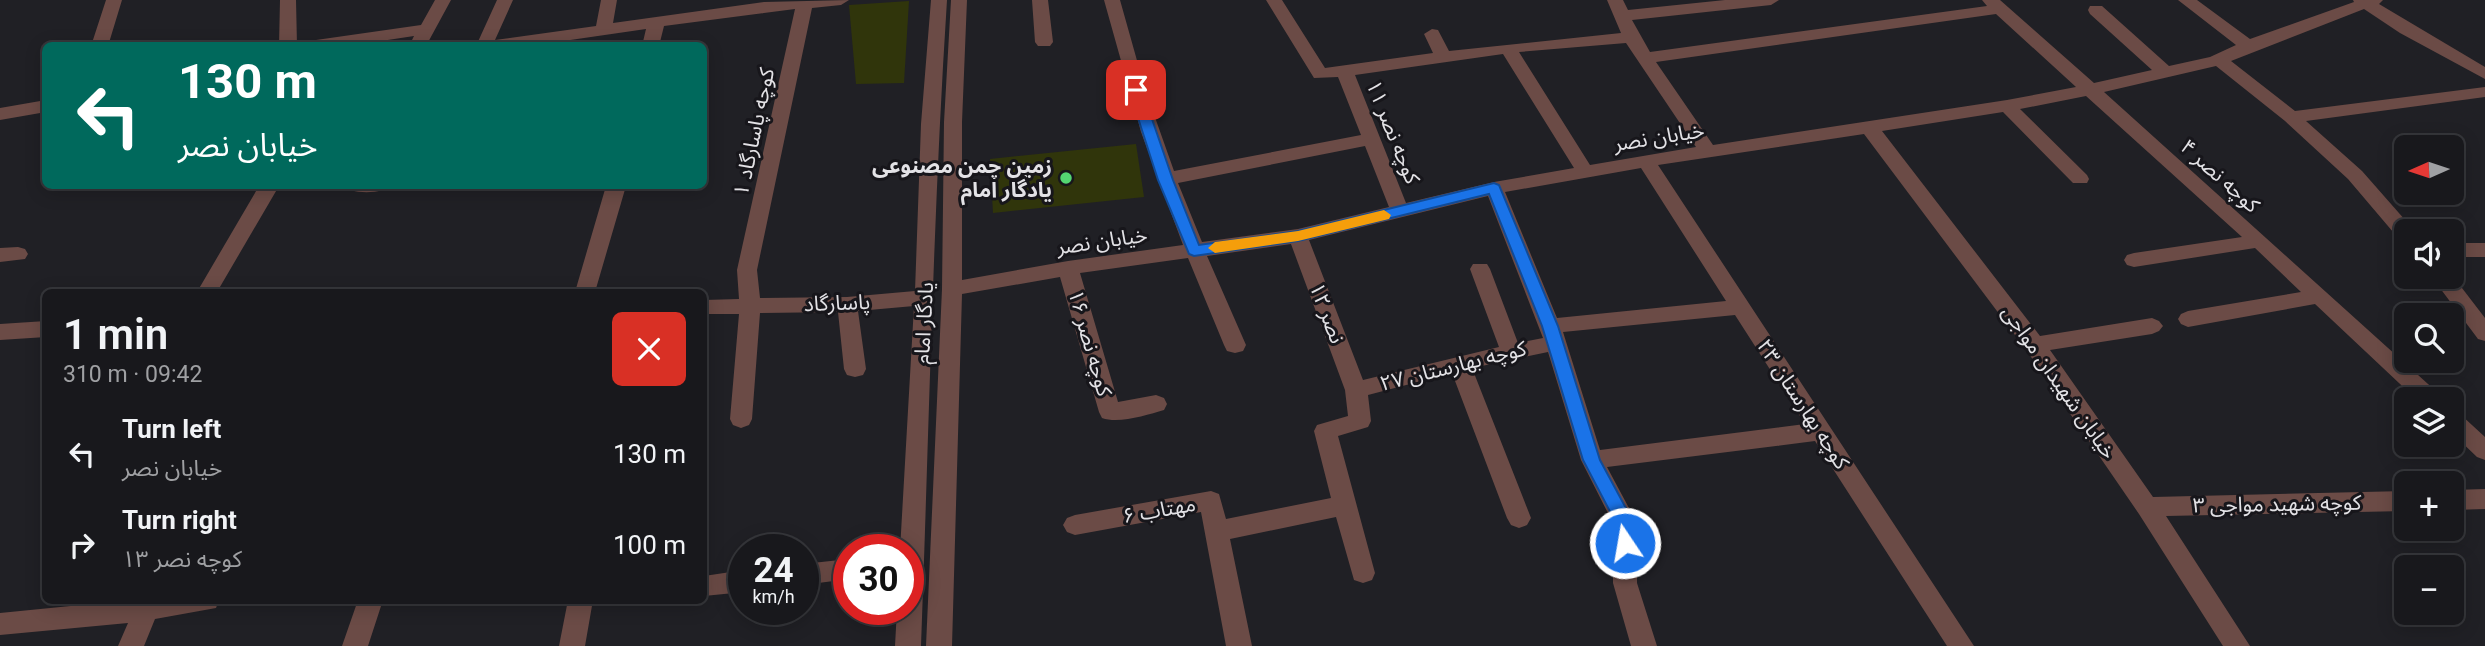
<!DOCTYPE html>
<html lang="en">
<head>
<meta charset="utf-8">
<style>
  :root { --surface:#18181c; --page:#252529; --text:#f1f3f6; --muted:#9fa0a3; --line:#36373b }
  body { margin:0; font-family:Roboto,"Noto Sans Arabic",sans-serif; background:var(--page); color:var(--text); height:100vh; display:flex; flex-direction:column; font-size:26px; white-space:nowrap }
  * { box-sizing:border-box; margin:0 }
  p { font-size:23px; color:var(--muted) }
  .icon { flex:none; width:38px; height:38px; fill:none; stroke:currentColor; stroke-width:2; stroke-linecap:round; stroke-linejoin:round }
  .map { position:relative; flex:1; overflow:hidden }
  .sheet { position:absolute; left:42px; top:289px; width:665px; height:315px; display:flex; flex-direction:column; background:var(--surface); border-radius:10px; box-shadow:0 4px 18px #0003,0 0 0 2px var(--line) }
  .sheet>* { flex:none }
  .hud { position:absolute; left:42px; top:42px; width:665px; height:147px; border-radius:10px; box-shadow:0 4px 18px #0003,0 0 0 2px var(--line); background:#00695c; color:#fff; overflow:hidden }
  .needle { width:46px; rotate:267deg }
  .fabs { position:absolute; left:2394px; top:135px; display:grid; gap:14px }
  .fabs a { display:grid; place-items:center; width:70px; height:70px; border-radius:10px; background:var(--surface); box-shadow:0 4px 18px #0003,0 0 0 2px var(--line); font-size:35px }
  .speed { position:absolute; left:728px; top:534px; display:flex; gap:14px; font-size:35px; font-weight:700; text-align:center }
  .speed>* { display:grid; place-content:center; width:91px; height:91px; border-radius:50%; background:var(--surface); box-shadow:0 4px 18px #0003,0 0 0 2px var(--line); line-height:1 }
  .speed small { font-size:18px; font-weight:400 }
  .speed .limit { border:10px solid #d22; background:#fff; color:#111 }
  .pin { position:absolute; display:grid; place-items:center; width:60px; height:60px; color:#fff; margin:-30px; border-radius:14px; box-shadow:0 4px 10px #0006 }
  .me { position:absolute; width:77px; margin:-38px; rotate:348deg; stroke-linejoin:round; filter:drop-shadow(0 0 5px #0008) }
  .turn { display:flex; align-items:center; gap:24px; height:147px; padding:0 21px; font-size:32px }
  .turn .icon { width:91px; height:91px; stroke-width:2.5 }
  .turn b { display:block; font-size:49px; line-height:60px }
  .round { display:grid; place-items:center; flex:none; width:74px; height:74px; border-radius:10px; background:var(--page) }
  .headline { display:flex; align-items:center; justify-content:space-between; height:119px; padding:0 21px }
  h1 { font-size:42px; font-weight:600; line-height:52px }
  ul { padding:0; list-style:none }
  li { display:flex; align-items:center; gap:21px; height:91px; padding:0 21px }
  li div { flex:1 }
  li b { display:block; font-size:26px }
  li em { font-style:normal }
  .map>svg:first-child { display:block }
</style>
</head>
<body>
<div class="map">
<svg width="2485" height="646" viewBox="0 0 2485 646">
  <rect width="100%" height="100%" fill="#202025"/>
  <path fill="#30350b" d="M 909,1 L 904,83 L 856,84 L 849,5 Z
    M 1136,144 L 1144,197 L 993,213 L 990,159 Z"/>
  <g fill="none" stroke-linecap="round" stroke-linejoin="round">
    <path fill="#6b4b46" fill-rule="evenodd" d="M 106,0 L 122,0 L 108,46 L 91,46 Z
      M 280,0 L 296,0 L 297,46 L 279,46 Z
      M 435,0 L 451,0 L 426,46 L 409,46 L 414,36 L 348,46 L 301,46 L 309,41 L 421,25 Z
      M 497,0 L 513,0 L 495,40 L 596,26 L 601,0 L 617,0 L 613,23 L 764,2 L 849,0 L 841,5 L 812,8 L 757,270 L 760,298 L 847,297 L 915,291 L 921,124 L 931,0 L 947,0 C 933,215 929,431 921,646 L 895,646 L 897,609 L 908,609 L 908,550 L 900,550 L 914,306 L 858,311 L 866,369 L 863,375 L 855,377 L 847,375 L 844,369 L 838,312 L 760,313 L 752,419 L 749,425 L 741,428 L 733,425 L 730,419 L 739,314 L 704,314 L 704,300 L 739,299 L 737,270 L 795,9 L 664,26 L 659,46 L 642,46 L 646,29 L 529,46 L 476,46 Z
      M 951,0 L 967,0 L 962,122 L 962,280 L 1068,261 L 1183,245 L 1141,132 L 1104,0 L 1120,0 L 1145,89 L 1174,171 L 1361,135 L 1338,77 L 1314,78 L 1266,0 L 1282,0 L 1325,68 L 1433,53 L 1424,34 L 1432,29 L 1438,30 L 1449,51 L 1621,33 L 1607,0 L 1623,0 L 1628,10 L 1725,0 L 1779,0 L 1771,5 L 1632,20 L 1650,52 L 1987,6 L 1982,0 L 2000,0 L 2094,83 L 2152,70 L 2090,14 L 2088,10 L 2090,6 L 2102,6 L 2169,66 L 2210,57 L 2236,45 L 2178,0 L 2197,0 L 2250,39 L 2354,2 L 2353,0 L 2383,0 L 2379,4 L 2485,67 L 2485,79 L 2400,33 L 2364,9 L 2231,61 L 2295,111 L 2485,87 L 2485,97 L 2306,121 L 2362,171 L 2413,229 L 2406,231 L 2406,241 L 2399,239 L 2348,179 L 2285,121 L 2216,66 L 2104,92 L 2438,393 L 2441,399 L 2416,399 L 2315,304 L 2188,327 L 2181,324 L 2178,319 L 2181,314 L 2188,311 L 2301,292 L 2255,248 L 2134,267 L 2127,265 L 2124,260 L 2127,255 L 2134,253 L 2242,237 L 2086,96 L 2020,109 L 2087,175 L 2089,179 L 2087,183 L 2073,183 L 2003,112 L 1882,131 L 2040,336 L 2152,318 L 2159,321 L 2163,326 L 2159,331 L 2152,334 L 2050,350 L 2153,497 L 2406,491 L 2406,511 L 2166,516 L 2250,646 L 2223,646 L 2139,514 L 2027,351 L 1864,134 L 1658,165 L 1974,646 L 1947,646 L 1815,441 L 1607,467 L 1637,523 L 1637,583 L 1657,646 L 1631,646 L 1613,583 L 1613,523 L 1581,460 L 1548,352 L 1472,368 L 1531,518 L 1527,525 L 1519,528 L 1511,525 L 1507,518 L 1452,373 L 1368,395 L 1371,421 L 1368,427 L 1338,436 L 1375,573 L 1372,580 L 1363,583 L 1354,580 L 1336,517 L 1230,539 L 1252,646 L 1226,646 L 1201,512 L 1075,535 L 1067,532 L 1063,525 L 1067,518 L 1075,515 L 1211,491 L 1219,494 L 1226,519 L 1331,498 L 1314,431 L 1317,425 L 1348,416 L 1345,390 L 1291,244 L 1207,256 L 1246,345 L 1243,351 L 1235,353 L 1227,351 L 1224,345 L 1188,258 L 1080,273 L 1118,402 L 1156,395 L 1164,398 L 1167,404 L 1164,410 C 1147,415 1119,424 1102,418 L 1099,412 L 1060,277 L 962,294 L 952,646 L 926,646 L 942,289 L 944,122 ZM 1996,14 L 2076,87 L 2007,100 L 1713,145 L 1656,62 ZM 1626,43 L 1696,147 L 1590,165 L 1519,52 ZM 1503,54 L 1574,168 L 1494,182 L 1406,203 L 1355,75 ZM 1365,146 L 1389,207 L 1298,229 L 1202,242 L 1178,183 ZM 1641,168 L 1726,301 L 1557,318 L 1505,192 ZM 1488,196 L 1543,338 L 1518,343 L 1490,269 L 1487,264 L 1473,264 L 1470,269 L 1499,347 L 1363,380 L 1309,240 ZM 1735,315 L 1805,424 L 1600,450 L 1563,332 Z
      M 1032,0 L 1048,0 L 1053,42 L 1050,46 L 1038,46 L 1035,42 Z
      M 46,100 L 46,112 L 0,120 L 0,108 Z
      M 259,186 L 279,186 L 217,292 L 197,292 Z
      M 347,186 L 386,186 L 383,190 C 372,193 361,193 350,190 Z
      M 606,186 L 626,186 L 595,292 L 575,292 Z
      M 2452,243 L 2485,243 L 2485,257 L 2452,257 Z
      M 18,247 L 25,249 L 28,254 L 25,259 L 0,262 L 0,248 Z
      M 2452,275 L 2485,318 L 2485,341 L 2478,339 L 2431,276 Z
      M 46,321 L 46,337 L 0,340 L 0,324 Z
      M 2452,411 L 2460,414 L 2485,437 L 2485,460 L 2477,457 L 2452,433 Z
      M 2485,489 L 2485,509 L 2452,510 L 2452,490 Z
      M 849,559 L 849,579 L 803,585 L 803,564 Z
      M 744,570 L 744,592 L 704,596 L 704,576 Z
      M 131,600 L 219,600 L 216,608 L 155,619 L 144,646 L 118,646 L 128,623 L 0,635 L 0,613 Z
      M 358,600 L 383,600 L 368,646 L 342,646 Z
      M 568,600 L 593,600 L 585,646 L 559,646 Z"/>
  </g>
  <path fill="#1a73e8" stroke="#114b97" stroke-width="2" d="M 1136,86 L 1142,90 L 1173,180 L 1199,245 L 1298,231 L 1494,183 L 1499,185 L 1558,326 L 1600,460 L 1634,523 L 1632,548 L 1625,551 L 1619,548 L 1616,543 L 1616,523 L 1583,460 L 1542,326 L 1489,194 L 1298,241 L 1194,256 L 1189,254 L 1158,180 L 1129,90 Z"/>
  <path fill="#f59e0b" d="M 1384,210 L 1391,215 L 1389,219 L 1298,241 L 1215,253 L 1208,248 L 1215,242 L 1298,231 Z"/>
  <circle fill="#54d672" stroke="#17161b" stroke-width="2.5" cx="1066" cy="178" r="7"/>
  <g text-anchor="middle" stroke-width="6" stroke-linejoin="round" paint-order="stroke">
    <g font-size="21" fill="#e3e2e6" stroke="#17161b">
      <text transform="translate(754 132) rotate(-78)" y="7">کوچه پاسارگاد ۱</text>
      <text transform="translate(1393 132) rotate(68)" y="7">کوچه نصر ۱۱</text>
      <text transform="translate(1659 137) rotate(-9)" y="7">خیابان نصر</text>
      <text transform="translate(2220 176) rotate(42)" y="7">کوچه نصر ۴</text>
      <text transform="translate(1102 241) rotate(-8)" y="7">خیابان نصر</text>
      <text transform="translate(837 303) rotate(-2)" y="7">پاسارگاد</text>
      <text transform="translate(1327 313) rotate(69)" y="7">نصر ۱۲</text>
      <text transform="translate(924 323) rotate(-87)" y="7">یادگار امام</text>
      <text transform="translate(1090 343) rotate(74)" y="7">کوچه نصر ۱۶</text>
      <text transform="translate(1453 366) rotate(-14)" y="7">کوچه بهارستان ۲۷</text>
      <text transform="translate(2059 382) rotate(55)" y="7">خیابان شهیدان مواجی</text>
      <text transform="translate(1803 404) rotate(57)" y="7">کوچه بهارستان ۲۳</text>
      <text transform="translate(2277 504) rotate(-1)" y="7">کوچه شهید مواجی ۳</text>
      <text transform="translate(1159 510) rotate(-10)" y="7">مهتاب ۶</text>
    </g>
    <g font-size="21" font-weight="bold" fill="#e3e2e6" stroke="#17161b" text-anchor="end">
      <text x="1052" y="173">زمین چمن مصنوعی<tspan x="1052" dy="24">یادگار امام</tspan></text>
    </g>
  </g>
</svg>
<div class="fabs">
<a><svg class="needle" viewBox="-14 -14 28 28"><path d="M0-13l5 13h-10z" fill="#e53935"/><path d="M0 13l5-13h-10z" fill="#9fa0a3"/></svg></a>
<a><svg class="icon" aria-label="sound" viewBox="0 0 24 24"><path d="M4 9h4l5-4v14l-5-4H4zM17 9q2 3 0 6"/></svg></a>
<a><svg class="icon" aria-label="search" viewBox="0 0 24 24"><circle cx="10" cy="10" r="6"/><path d="M15 15l6 6"/></svg></a>
<a><svg class="icon" aria-label="layers" viewBox="0 0 24 24"><path d="M12 4l9 5-9 5-9-5zM3 14l9 5 9-5"/></svg></a>
<a>+</a>
<a>−</a>
</div>
<div class="speed"><div>24<small>km/h</small></div><div class="limit">30</div></div>
<div class="pin" style="left:1136px;top:90px;background:#d93025"><svg class="icon" aria-label="arrive" viewBox="0 0 24 24"><path d="M6 21V4h12l-3 4 3 4H6"/></svg></div>
<svg class="me" style="left:1625px;top:543px" viewBox="-20 -20 40 40"><circle r="17" fill="#1a73e8" stroke="#fff" stroke-width="3"/><path d="M0-11L8 9 0 5-8 9z" fill="#fff"/></svg>
<div class="hud">
<div class="turn"><svg class="icon" aria-label="left" viewBox="0 0 24 24"><path d="M17 20v-9H6M10 6l-5 5 5 5"/></svg><div><b>130 m</b>خیابان نصر</div></div>
</div>
<section class="sheet">
<div class="headline"><div><h1>1 min</h1><p>310 m · 09:42</p></div><a class="round" style="background:#d93025;color:#fff"><svg class="icon" aria-label="close" viewBox="0 0 24 24"><path d="M6 6l12 12M18 6L6 18"/></svg></a></div>
<ul>
<li><svg class="icon" aria-label="left" viewBox="0 0 24 24"><path d="M17 20v-9H6M10 6l-5 5 5 5"/></svg><div><b>Turn left</b><p>خیابان نصر</p></div><em>130 m</em></li>
<li><svg class="icon" aria-label="right" viewBox="0 0 24 24"><path d="M7 20v-9h11M14 6l5 5-5 5"/></svg><div><b>Turn right</b><p>کوچه نصر ۱۳</p></div><em>100 m</em></li>
</ul>
</section>
</div>
</body>
</html>
